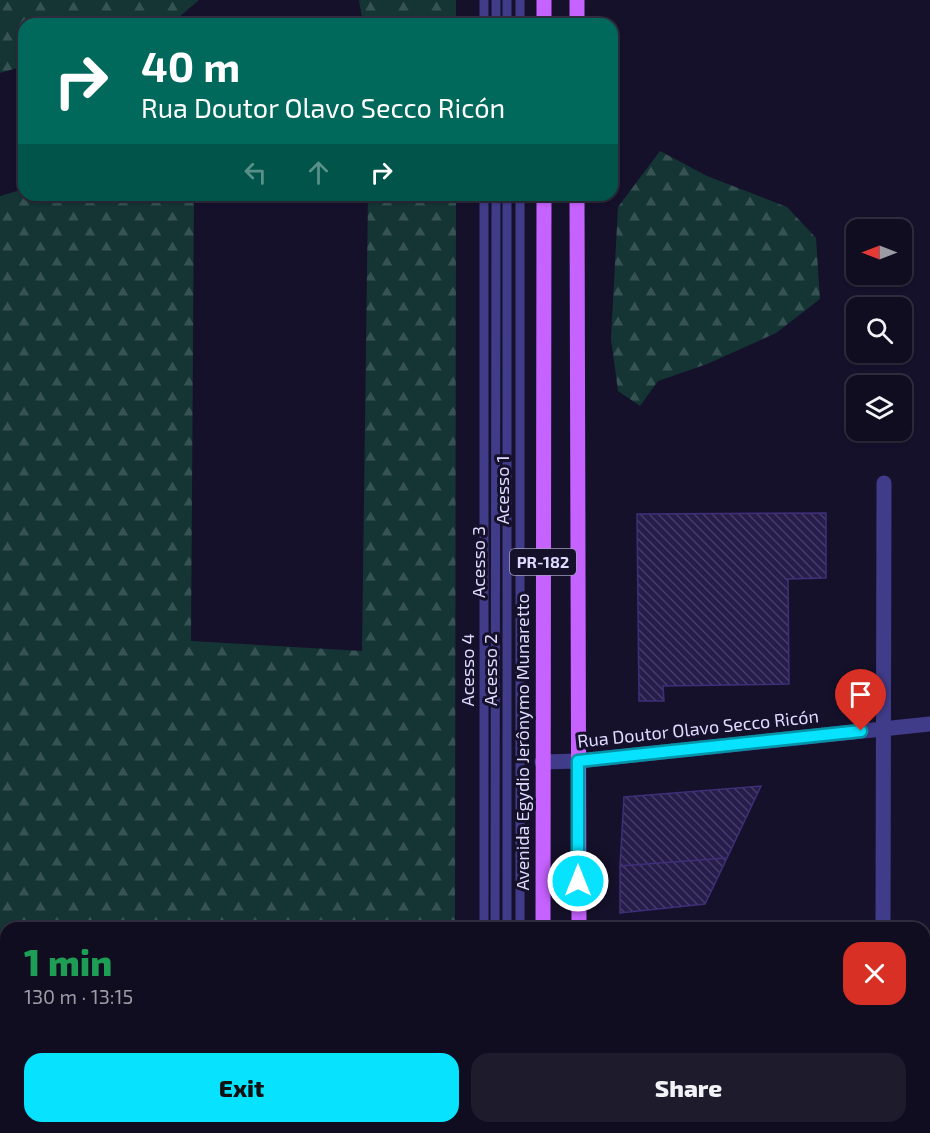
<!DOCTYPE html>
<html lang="en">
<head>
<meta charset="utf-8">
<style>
  :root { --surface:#100d20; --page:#1e1b2d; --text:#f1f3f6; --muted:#9c9ca5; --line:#302d3e; --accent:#07e3ff }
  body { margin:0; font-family:"Exo 2",sans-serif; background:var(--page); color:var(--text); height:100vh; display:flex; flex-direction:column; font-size:22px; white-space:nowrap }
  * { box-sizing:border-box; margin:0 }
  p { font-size:20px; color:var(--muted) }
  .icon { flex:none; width:33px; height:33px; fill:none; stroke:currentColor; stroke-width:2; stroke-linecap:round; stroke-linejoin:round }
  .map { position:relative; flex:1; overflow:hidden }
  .panel { position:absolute; left:0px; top:922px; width:930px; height:212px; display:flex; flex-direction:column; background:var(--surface); border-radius:18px 18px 0 0; box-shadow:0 2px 4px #0004,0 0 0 2px var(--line) }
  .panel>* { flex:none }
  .hud { position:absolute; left:18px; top:18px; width:600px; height:183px; border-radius:18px; box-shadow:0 2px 4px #0004,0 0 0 2px var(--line); background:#00695c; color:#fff; overflow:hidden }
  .needle { width:39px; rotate:270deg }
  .fabs { position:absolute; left:846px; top:219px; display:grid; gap:12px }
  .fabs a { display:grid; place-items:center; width:66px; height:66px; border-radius:12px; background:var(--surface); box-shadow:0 2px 4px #0004,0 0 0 2px var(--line); font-size:30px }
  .pin { position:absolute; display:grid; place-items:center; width:51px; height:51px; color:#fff; margin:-62px -26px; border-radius:50% 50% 50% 0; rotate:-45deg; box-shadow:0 0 6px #0007 }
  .pin .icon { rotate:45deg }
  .me { position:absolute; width:66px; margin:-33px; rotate:0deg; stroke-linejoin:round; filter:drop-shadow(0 0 4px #0008) }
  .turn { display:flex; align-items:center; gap:21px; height:126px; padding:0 24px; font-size:27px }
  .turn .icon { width:78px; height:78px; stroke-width:2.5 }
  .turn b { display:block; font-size:42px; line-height:51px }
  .lanes { display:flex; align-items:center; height:57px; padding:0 24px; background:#0003; justify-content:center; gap:30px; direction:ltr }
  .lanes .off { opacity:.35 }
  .round { display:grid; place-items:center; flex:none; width:63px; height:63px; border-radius:18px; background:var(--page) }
  .headline { display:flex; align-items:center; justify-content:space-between; height:102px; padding:0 24px }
  h1 { font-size:36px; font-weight:800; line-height:45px; color:#1e9e55 }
  .button { display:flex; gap:12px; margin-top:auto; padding:12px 24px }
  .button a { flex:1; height:69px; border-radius:18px; background:var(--accent); color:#111; font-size:24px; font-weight:800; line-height:69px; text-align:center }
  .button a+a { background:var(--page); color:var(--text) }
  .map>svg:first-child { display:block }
</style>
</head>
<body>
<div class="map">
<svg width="930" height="1133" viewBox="0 0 930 1133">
  <defs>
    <pattern id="forest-firs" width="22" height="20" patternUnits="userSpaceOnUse" patternTransform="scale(1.5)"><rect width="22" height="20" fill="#143534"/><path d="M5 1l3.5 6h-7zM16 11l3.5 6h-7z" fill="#365252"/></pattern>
    <pattern id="building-back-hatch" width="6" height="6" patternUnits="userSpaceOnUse" patternTransform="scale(1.5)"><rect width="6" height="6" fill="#271d4c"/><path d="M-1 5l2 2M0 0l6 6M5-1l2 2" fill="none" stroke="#463d67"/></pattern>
  </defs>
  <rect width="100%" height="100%" fill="#16112b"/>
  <path fill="url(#forest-firs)" d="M 0,0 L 199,0 L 171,24 L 24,24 L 24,66 L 0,73 Z
    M 359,0 L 456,0 L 456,24 L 363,24 Z
    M 660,151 L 707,176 L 787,207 L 816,238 L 820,299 L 776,333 L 707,364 L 658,381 L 640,406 L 618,391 L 611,339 L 618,207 Z
    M 24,189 L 24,195 L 194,195 L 191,641 L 362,651 L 368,195 L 456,195 L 455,928 L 6,928 L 6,1128 L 455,1128 L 455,1133 L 0,1133 L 0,196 Z"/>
  <path fill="url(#building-back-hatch)" stroke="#3e2f78" stroke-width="1.5" d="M 826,513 L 826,578 L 788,579 L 789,684 L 663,686 L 664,701 L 639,701 L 637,514 Z
    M 761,786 L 727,858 L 620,866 L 624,797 Z
    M 727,858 L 705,904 L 620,913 L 620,866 Z"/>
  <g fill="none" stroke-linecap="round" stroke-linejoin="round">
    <path stroke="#403c89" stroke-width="9" d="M 484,0 L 484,24
      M 507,0 L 507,24
      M 520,0 L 520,24
      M 496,24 L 496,0
      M 484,195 L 484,928
      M 507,195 L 507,928
      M 520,195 L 520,928
      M 495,928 L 496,195
      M 484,1128 L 484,1133
      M 507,1128 L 507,1133
      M 520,1128 L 520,1133
      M 495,1133 L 495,1128"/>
    <path stroke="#403c89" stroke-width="15" d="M 542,762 L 578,761 L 930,724
      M 883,928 L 884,483
      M 883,1133 L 883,1128"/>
    <path stroke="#c662ff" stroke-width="15" d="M 577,0 L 577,24
      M 544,24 L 544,0
      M 577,195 L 579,928
      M 543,928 L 544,195
      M 543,1128 L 543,1133
      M 579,1128 L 579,1133"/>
  </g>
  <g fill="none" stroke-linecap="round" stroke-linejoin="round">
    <defs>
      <path id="route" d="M 578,881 L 578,761 L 861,731"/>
    </defs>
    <use href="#route" stroke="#0594a6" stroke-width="15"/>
    <use href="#route" stroke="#07e3ff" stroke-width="10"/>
  </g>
  <g text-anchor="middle" stroke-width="6" stroke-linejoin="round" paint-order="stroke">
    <rect fill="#16112b" stroke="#a39ebf" stroke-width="1.5" x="510" y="549" width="66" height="26" rx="4.5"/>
    <g font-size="16" font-weight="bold" fill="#dfdbff">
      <text x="543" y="568">PR-182</text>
    </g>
    <g font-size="18" fill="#dfdbff" stroke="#16112b">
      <text transform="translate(503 490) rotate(-90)" y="6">Acesso 1</text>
      <text transform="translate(479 562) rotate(-90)" y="6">Acesso 3</text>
      <text transform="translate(468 670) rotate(-90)" y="6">Acesso 4</text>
      <text transform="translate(491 670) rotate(-90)" y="6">Acesso 2</text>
      <text transform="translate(698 729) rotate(-6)" y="6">Rua Doutor Olavo Secco Ricón</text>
      <text transform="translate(523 742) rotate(-90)" y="6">Avenida Egydio Jerônymo Munaretto</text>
    </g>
  </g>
</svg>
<div class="fabs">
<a><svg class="needle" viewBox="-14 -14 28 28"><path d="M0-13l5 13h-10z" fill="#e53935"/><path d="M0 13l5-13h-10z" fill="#9c9ca5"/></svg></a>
<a><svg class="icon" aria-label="search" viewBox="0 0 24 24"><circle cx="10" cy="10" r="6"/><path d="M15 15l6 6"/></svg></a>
<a><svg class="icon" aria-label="layers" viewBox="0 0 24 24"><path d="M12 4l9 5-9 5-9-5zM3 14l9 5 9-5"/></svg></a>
</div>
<div class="pin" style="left:861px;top:731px;background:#d93025"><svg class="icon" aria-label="arrive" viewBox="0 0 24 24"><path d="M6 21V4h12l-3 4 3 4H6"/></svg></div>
<svg class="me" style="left:578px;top:881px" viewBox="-20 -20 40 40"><circle r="17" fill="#07e3ff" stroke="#fff" stroke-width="3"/><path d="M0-11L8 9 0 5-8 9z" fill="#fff"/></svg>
<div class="hud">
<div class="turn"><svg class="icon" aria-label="right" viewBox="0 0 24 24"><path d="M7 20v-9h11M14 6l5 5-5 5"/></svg><div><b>40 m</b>Rua Doutor Olavo Secco Ricón</div></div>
<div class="lanes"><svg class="icon off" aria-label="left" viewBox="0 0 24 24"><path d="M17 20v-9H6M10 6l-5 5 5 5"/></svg><svg class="icon off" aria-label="ahead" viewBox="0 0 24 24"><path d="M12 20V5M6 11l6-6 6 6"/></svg><svg class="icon" aria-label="right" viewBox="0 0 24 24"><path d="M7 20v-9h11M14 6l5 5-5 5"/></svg></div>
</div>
<section class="panel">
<div class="headline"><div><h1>1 min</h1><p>130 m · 13:15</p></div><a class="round" style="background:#d93025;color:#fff"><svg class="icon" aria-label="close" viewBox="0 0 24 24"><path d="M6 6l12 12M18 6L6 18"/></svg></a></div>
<div class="button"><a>Exit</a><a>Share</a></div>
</section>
</div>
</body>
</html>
